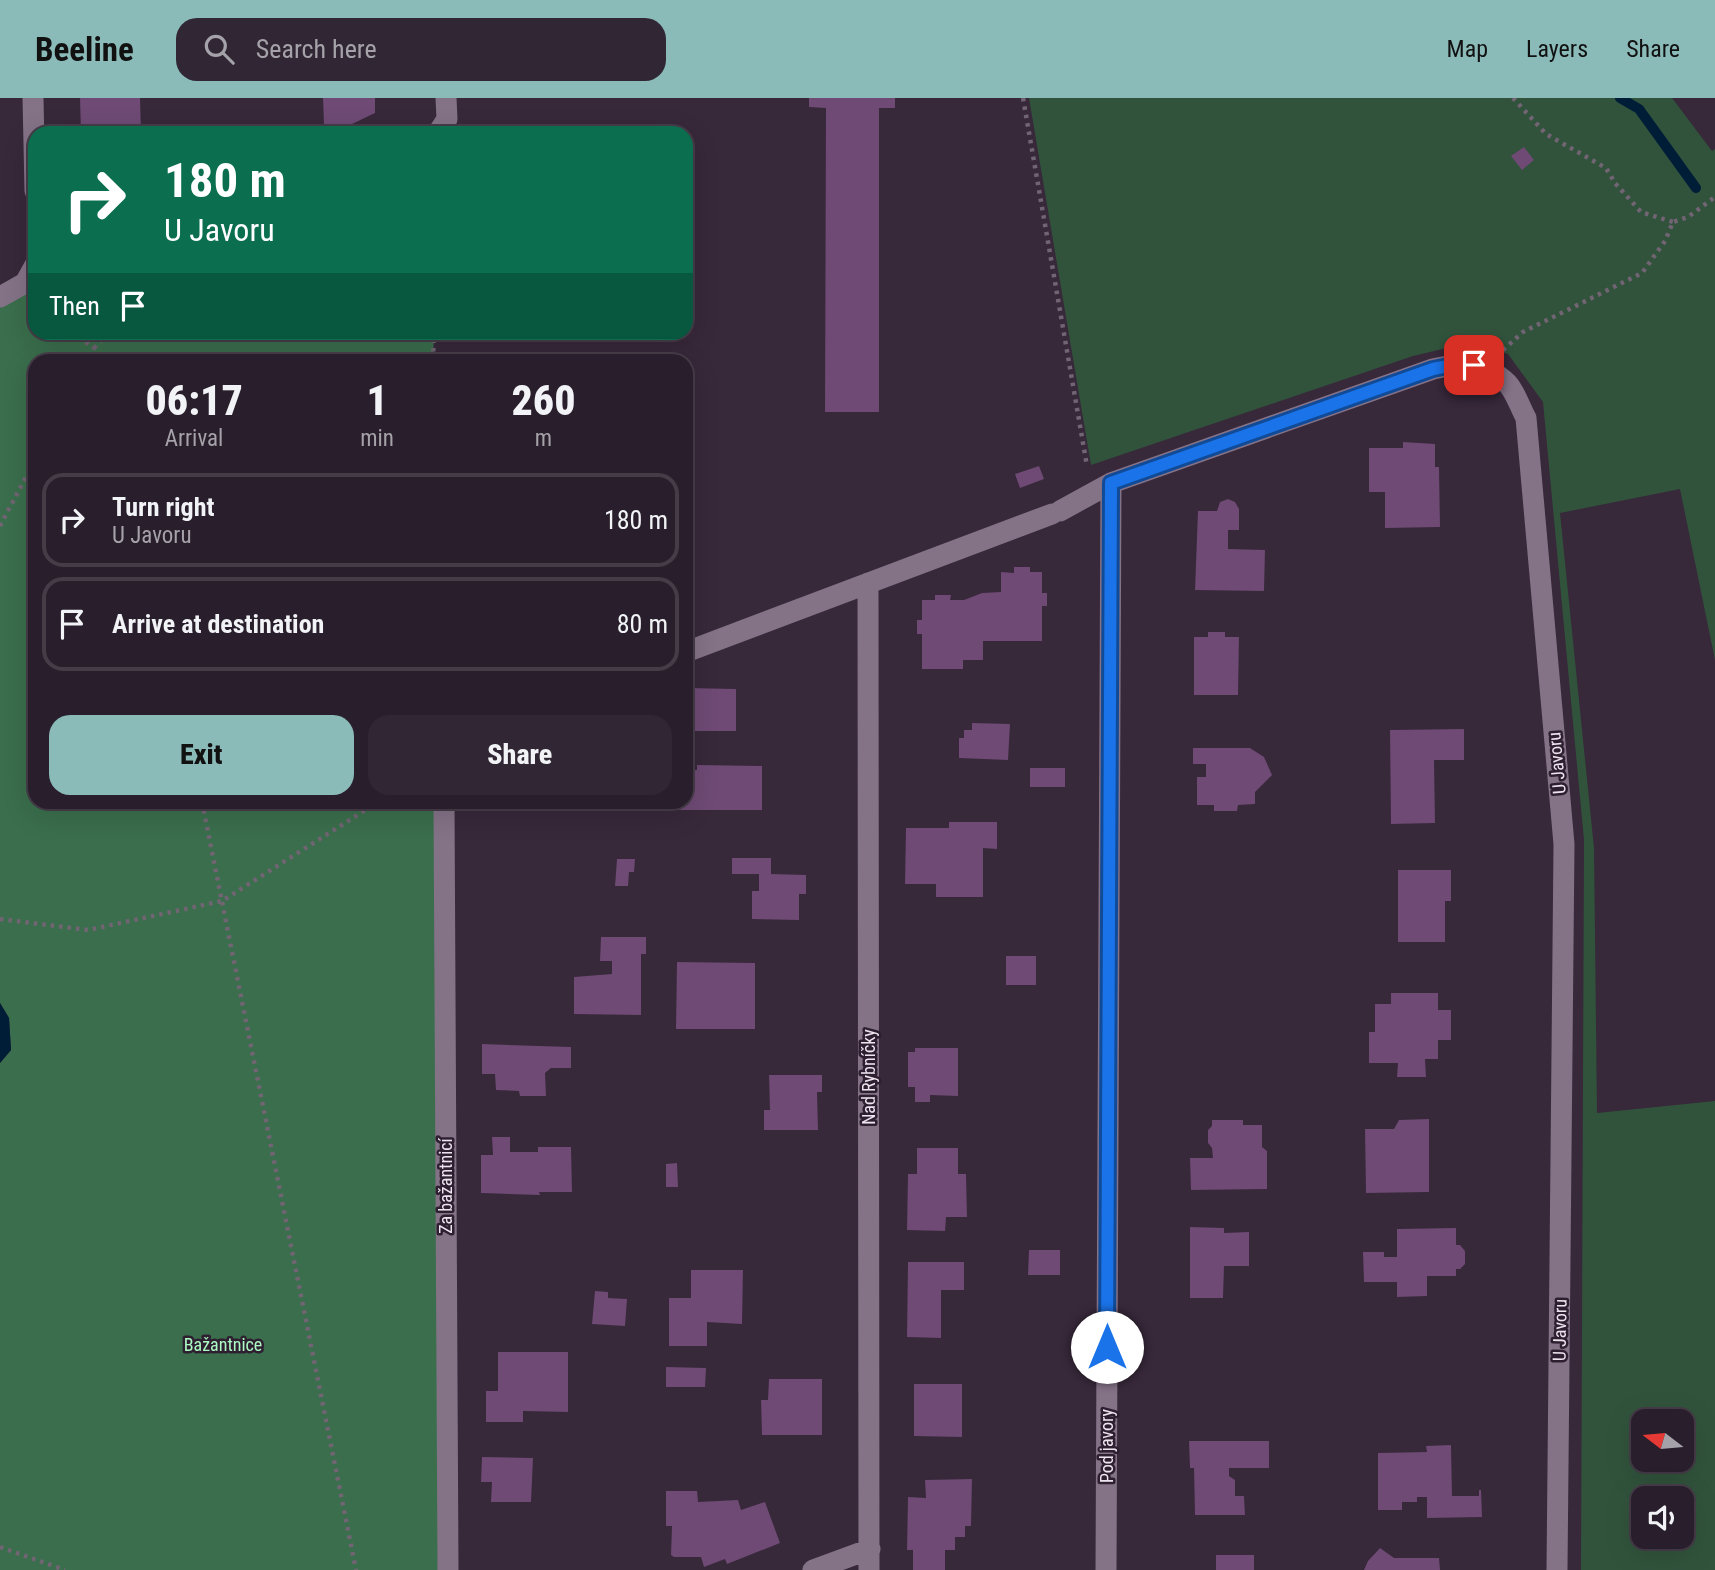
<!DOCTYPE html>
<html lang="en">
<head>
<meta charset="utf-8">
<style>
  :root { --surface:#291e2c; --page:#312734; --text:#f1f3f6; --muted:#a5a2a9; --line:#453c48; --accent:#8bbbb9 }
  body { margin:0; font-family:"Roboto Condensed",sans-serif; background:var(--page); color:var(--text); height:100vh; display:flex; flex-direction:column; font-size:26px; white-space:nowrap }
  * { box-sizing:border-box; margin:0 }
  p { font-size:23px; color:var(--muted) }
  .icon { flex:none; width:38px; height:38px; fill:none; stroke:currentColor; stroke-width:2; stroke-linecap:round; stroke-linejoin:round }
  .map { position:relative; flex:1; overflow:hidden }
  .panel { position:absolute; left:28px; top:256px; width:665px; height:455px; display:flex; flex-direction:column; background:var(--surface); border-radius:21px; box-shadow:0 7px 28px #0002,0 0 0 2px var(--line) }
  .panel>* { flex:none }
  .top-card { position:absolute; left:28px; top:28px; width:665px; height:214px; border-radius:21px; box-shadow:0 7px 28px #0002,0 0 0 2px var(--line); background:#0b6e4f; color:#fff; overflow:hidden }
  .needle { width:46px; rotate:286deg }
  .fabs { position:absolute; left:1631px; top:1311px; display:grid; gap:14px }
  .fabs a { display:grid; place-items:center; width:63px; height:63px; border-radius:14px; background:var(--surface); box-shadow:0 7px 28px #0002,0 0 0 2px var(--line); font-size:35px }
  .pin { position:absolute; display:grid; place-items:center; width:60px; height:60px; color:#fff; margin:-30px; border-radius:14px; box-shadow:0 4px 10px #0006 }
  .me { position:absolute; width:77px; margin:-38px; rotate:0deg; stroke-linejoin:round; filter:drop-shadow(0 0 5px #0008) }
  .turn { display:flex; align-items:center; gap:24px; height:147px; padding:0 21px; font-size:32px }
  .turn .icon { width:91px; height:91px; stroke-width:2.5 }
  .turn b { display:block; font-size:49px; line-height:60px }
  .then { display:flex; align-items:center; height:66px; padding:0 21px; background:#0003; gap:14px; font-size:26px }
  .eta { display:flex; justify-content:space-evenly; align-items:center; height:119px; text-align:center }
  .eta b { font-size:42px; font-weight:800; line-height:49px }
  .action { display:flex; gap:14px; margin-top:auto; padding:14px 21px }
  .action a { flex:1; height:80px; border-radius:21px; background:var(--accent); color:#111; font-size:28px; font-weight:800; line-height:80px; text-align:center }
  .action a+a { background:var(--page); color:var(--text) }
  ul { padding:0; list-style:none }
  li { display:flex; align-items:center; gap:21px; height:94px; margin:0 14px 10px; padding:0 7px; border:4px solid var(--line); border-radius:21px }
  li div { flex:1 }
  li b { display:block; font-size:26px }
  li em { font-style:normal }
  header { display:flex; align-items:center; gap:42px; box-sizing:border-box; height:98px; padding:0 35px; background:var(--accent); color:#111 }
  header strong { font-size:33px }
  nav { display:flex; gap:38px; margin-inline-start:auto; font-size:24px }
  .search { width:490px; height:63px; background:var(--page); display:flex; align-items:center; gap:18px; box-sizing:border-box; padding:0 24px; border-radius:21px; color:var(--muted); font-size:26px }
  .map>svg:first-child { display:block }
</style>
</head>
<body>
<header>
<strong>Beeline</strong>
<div class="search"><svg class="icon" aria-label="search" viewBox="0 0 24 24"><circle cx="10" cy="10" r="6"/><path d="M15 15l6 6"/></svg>Search here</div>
<nav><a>Map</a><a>Layers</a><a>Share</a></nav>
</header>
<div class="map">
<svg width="1715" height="1472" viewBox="0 0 1715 1472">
  <rect width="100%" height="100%" fill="#37283a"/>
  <path fill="#31533c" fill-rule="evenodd" d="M 1029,0 L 1672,0 L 1712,53 L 1715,51 L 1715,562 L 1680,391 L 1560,415 L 1594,750 L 1597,1015 L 1715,1003 L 1715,1472 L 1581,1472 L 1584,742 L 1543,304 L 1508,256 L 1468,245 L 1413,258 L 1091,367 ZM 1643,1323 L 1682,1323 L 1682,1362 L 1643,1362 ZM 1643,1400 L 1682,1400 L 1682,1438 L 1643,1438 Z"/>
  <path fill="#3a6e4c" d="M 35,187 L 35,234 L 434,235 L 433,262 L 35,262 L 35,704 L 444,704 L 448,1472 L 0,1472 L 0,965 L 11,952 L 9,920 L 0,905 L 0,203 Z"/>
  <path fill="#001d37" d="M 0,905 L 9,920 L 11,952 L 0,965 Z"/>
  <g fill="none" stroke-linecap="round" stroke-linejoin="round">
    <path stroke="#001d37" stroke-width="10" d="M 1620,0 L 1639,11 L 1696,90"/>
  </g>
  <path fill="#6e4a74" d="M 80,0 L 140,0 L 141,35 L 81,35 Z
    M 323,0 L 375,0 L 375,15 L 352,26 L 324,27 Z
    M 809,0 L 895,0 L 895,10 L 879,10 L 879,314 L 825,314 L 826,10 L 809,9 Z
    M 1524,49 L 1534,62 L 1522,72 L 1511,58 Z
    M 1403,344 L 1435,346 L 1435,369 L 1439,369 L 1440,429 L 1385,430 L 1385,394 L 1369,394 L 1369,350 L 1403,350 Z
    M 1039,368 L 1044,381 L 1020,390 L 1015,376 Z
    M 1228,401 L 1235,404 L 1239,411 L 1239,432 L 1228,432 L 1228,451 L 1265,452 L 1264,493 L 1195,492 L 1198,413 L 1217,413 L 1220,404 Z
    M 1014,469 L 1030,469 L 1030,474 L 1042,474 L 1042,495 L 1047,495 L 1047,508 L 1042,508 L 1042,543 L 983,543 L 983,562 L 963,562 L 963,571 L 922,571 L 922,536 L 917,536 L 917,522 L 922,522 L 922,502 L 935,502 L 935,497 L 951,497 L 950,502 L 964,502 L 982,495 L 1001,494 L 1001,474 L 1014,475 Z
    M 1208,534 L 1225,534 L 1225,539 L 1239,539 L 1238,597 L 1194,597 L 1194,539 L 1208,539 Z
    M 686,590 L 736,591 L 736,633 L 686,633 Z
    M 972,625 L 1010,626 L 1008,662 L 959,660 L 959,640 L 964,640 L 964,632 L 972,632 Z
    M 1464,631 L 1464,662 L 1434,662 L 1435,725 L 1391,726 L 1390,632 Z
    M 1193,650 L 1250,650 L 1264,659 L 1272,677 L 1255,694 L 1255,706 L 1238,707 L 1237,713 L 1214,713 L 1214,707 L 1197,707 L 1197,679 L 1206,679 L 1206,666 L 1193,666 Z
    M 697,667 L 762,668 L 762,712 L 669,712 L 669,704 L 686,704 L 686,672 L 697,672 Z
    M 1030,670 L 1065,670 L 1065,689 L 1030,689 Z
    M 949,724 L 997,724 L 997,751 L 983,750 L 983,799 L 936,799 L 936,786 L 905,786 L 906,730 L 949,730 Z
    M 732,760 L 771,760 L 771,776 L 806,777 L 806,796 L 799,796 L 799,822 L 752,821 L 752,793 L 759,793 L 759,776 L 732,776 Z
    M 617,761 L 635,761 L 634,774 L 629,774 L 628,788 L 615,788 Z
    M 1398,772 L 1451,772 L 1451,803 L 1445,803 L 1445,844 L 1398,844 Z
    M 601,839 L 646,839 L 646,856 L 641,856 L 641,917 L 574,916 L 574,879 L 612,876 L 612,863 L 600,863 Z
    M 1006,858 L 1036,858 L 1036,887 L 1006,887 Z
    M 677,864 L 755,865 L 755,931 L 676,931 Z
    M 1391,895 L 1438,895 L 1438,912 L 1451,912 L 1451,942 L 1438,942 L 1438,961 L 1425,961 L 1426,979 L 1397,979 L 1398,965 L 1369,965 L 1369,934 L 1375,934 L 1375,906 L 1391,906 Z
    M 482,946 L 571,949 L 571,970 L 551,970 L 545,975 L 546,998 L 520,998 L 519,993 L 496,992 L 495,976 L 482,976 Z
    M 915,950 L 958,950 L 958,998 L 930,997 L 930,1004 L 915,1004 L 915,989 L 908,989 L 908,954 L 915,954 Z
    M 769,977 L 822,977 L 822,994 L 817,994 L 818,1032 L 764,1032 L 764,1012 L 770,1012 Z
    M 1429,1021 L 1429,1094 L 1366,1095 L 1365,1031 L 1394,1031 L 1399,1022 Z
    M 1212,1022 L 1243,1022 L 1243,1027 L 1262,1027 L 1262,1049 L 1267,1053 L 1267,1091 L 1191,1092 L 1190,1060 L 1213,1060 L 1212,1050 L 1208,1045 L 1208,1032 L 1212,1028 Z
    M 492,1039 L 510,1039 L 510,1054 L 538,1054 L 538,1049 L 571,1049 L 572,1094 L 539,1094 L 540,1097 L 481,1095 L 481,1057 L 493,1057 Z
    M 917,1050 L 958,1050 L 958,1076 L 966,1076 L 967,1119 L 946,1119 L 945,1133 L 907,1132 L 908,1076 L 917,1076 Z
    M 677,1065 L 678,1089 L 666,1089 L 666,1066 Z
    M 1190,1129 L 1224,1130 L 1224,1135 L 1249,1134 L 1249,1168 L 1224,1168 L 1223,1200 L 1190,1200 Z
    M 1456,1130 L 1456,1147 L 1460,1147 L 1465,1153 L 1465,1166 L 1460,1171 L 1456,1171 L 1456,1178 L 1427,1178 L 1427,1198 L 1397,1199 L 1397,1184 L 1364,1184 L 1363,1154 L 1384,1154 L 1384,1159 L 1397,1159 L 1397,1131 Z
    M 1029,1152 L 1060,1152 L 1060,1177 L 1028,1177 Z
    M 908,1164 L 964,1164 L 964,1192 L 941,1192 L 941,1240 L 907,1239 Z
    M 691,1172 L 743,1172 L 742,1226 L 707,1224 L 707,1248 L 669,1248 L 669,1200 L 691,1200 Z
    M 595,1193 L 608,1194 L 608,1200 L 627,1201 L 625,1228 L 592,1226 Z
    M 498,1254 L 568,1254 L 568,1314 L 523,1313 L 523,1324 L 486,1324 L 486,1293 L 498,1293 Z
    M 666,1269 L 706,1270 L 705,1289 L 666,1289 Z
    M 769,1281 L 822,1281 L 822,1337 L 762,1337 L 761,1302 L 768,1302 Z
    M 914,1286 L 962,1286 L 962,1339 L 914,1338 Z
    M 1189,1343 L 1269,1343 L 1269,1370 L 1229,1370 L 1229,1378 L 1235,1382 L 1235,1398 L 1244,1398 L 1245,1417 L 1195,1417 L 1194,1370 L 1190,1370 Z
    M 1451,1347 L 1452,1398 L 1479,1398 L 1479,1392 L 1481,1392 L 1482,1419 L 1427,1420 L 1427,1399 L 1417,1399 L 1417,1404 L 1402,1404 L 1402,1412 L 1378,1412 L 1378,1355 L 1427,1354 L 1426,1348 Z
    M 482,1359 L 533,1360 L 531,1404 L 491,1404 L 492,1384 L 481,1384 Z
    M 972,1381 L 971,1428 L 965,1428 L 965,1439 L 955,1439 L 955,1452 L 945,1452 L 945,1472 L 913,1472 L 913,1452 L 907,1452 L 908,1399 L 926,1400 L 925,1382 Z
    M 666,1393 L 697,1393 L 698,1404 L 738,1402 L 741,1412 L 765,1404 L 780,1445 L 727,1466 L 725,1461 L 704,1469 L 701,1459 L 674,1459 L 671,1457 L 672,1428 L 666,1428 Z
    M 1380,1450 L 1394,1460 L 1439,1460 L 1440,1472 L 1364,1472 L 1368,1463 Z
    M 1216,1457 L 1254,1457 L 1254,1472 L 1216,1472 Z"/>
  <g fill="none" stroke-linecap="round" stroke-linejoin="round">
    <path stroke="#716473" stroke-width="4.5" stroke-dasharray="3.5 5" stroke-linecap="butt" d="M 1023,0 L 1087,368
      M 1513,0 L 1546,36 L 1606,70 L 1615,85 L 1641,114 L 1673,124
      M 72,234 L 94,250 L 87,262
      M 94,250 L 109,234
      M 1503,252 L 1523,234 L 1642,175 L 1665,143 L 1673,124 L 1688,119 L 1715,99
      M 433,262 L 434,234
      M 0,428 L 35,362
      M 202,704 L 356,1472
      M 0,821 L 88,832 L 222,803 L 378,704
      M 0,1449 L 65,1472"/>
    <path stroke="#847287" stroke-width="21" d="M 33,0 L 35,93
      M 438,35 L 447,21 L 446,0
      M 0,199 L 25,185 L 35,167
      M 1060,413 L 1111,385 L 1433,271 C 1459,265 1486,264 1507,285 C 1515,293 1520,309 1526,320 L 1564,746 L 1557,1472
      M 868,485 L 869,1472
      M 686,554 L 1052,416
      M 444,704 L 448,1472
      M 813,1472 L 870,1451
      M 1106,1472 L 1111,385"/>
  </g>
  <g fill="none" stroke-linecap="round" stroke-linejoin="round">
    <defs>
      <path id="route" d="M 1107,1249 L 1111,385 L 1433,271 L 1453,267 L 1474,267"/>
    </defs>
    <use href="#route" stroke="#114b97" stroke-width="18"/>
    <use href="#route" stroke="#1a73e8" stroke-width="12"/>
  </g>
  <g text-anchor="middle" stroke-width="5" stroke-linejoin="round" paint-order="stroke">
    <g font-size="18" fill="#eee4ef" stroke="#2d1e30">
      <text transform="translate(1557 665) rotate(-95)" y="6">U Javoru</text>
      <text transform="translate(869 979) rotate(-90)" y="6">Nad Rybníčky</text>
      <text transform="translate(446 1088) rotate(-90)" y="6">Za bažantnicí</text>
      <text transform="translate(1560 1232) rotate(-89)" y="6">U Javoru</text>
      <text transform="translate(1107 1348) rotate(-90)" y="6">Pod javory</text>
    </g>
    <g font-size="18" fill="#abfac3" stroke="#2d1e30">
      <text x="223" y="1253">Bažantnice</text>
    </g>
  </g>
</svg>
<div class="fabs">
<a><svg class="needle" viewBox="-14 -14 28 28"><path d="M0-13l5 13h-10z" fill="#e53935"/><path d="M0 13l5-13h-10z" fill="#a5a2a9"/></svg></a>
<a><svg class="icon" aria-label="sound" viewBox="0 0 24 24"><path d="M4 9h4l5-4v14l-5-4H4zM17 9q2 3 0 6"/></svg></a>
</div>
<div class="pin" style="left:1474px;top:267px;background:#d93025"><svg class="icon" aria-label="arrive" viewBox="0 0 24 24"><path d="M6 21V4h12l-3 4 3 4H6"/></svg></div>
<svg class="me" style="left:1107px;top:1249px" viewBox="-20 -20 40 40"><circle r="19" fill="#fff"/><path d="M0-13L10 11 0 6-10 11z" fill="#1a73e8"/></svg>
<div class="top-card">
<div class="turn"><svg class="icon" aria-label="right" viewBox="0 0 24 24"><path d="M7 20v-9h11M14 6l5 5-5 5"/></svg><div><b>180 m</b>U Javoru</div></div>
<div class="then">Then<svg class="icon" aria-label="arrive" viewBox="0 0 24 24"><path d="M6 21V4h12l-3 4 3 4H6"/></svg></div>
</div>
<section class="panel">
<div class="eta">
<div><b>06:17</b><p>Arrival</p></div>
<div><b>1</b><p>min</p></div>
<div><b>260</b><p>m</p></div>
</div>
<ul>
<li><svg class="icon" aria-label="right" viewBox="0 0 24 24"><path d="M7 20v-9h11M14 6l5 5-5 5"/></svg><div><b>Turn right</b><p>U Javoru</p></div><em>180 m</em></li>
<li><svg class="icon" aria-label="arrive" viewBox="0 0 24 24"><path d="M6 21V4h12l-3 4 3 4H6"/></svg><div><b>Arrive at destination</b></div><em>80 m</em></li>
</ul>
<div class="action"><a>Exit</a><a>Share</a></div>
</section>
</div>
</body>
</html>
